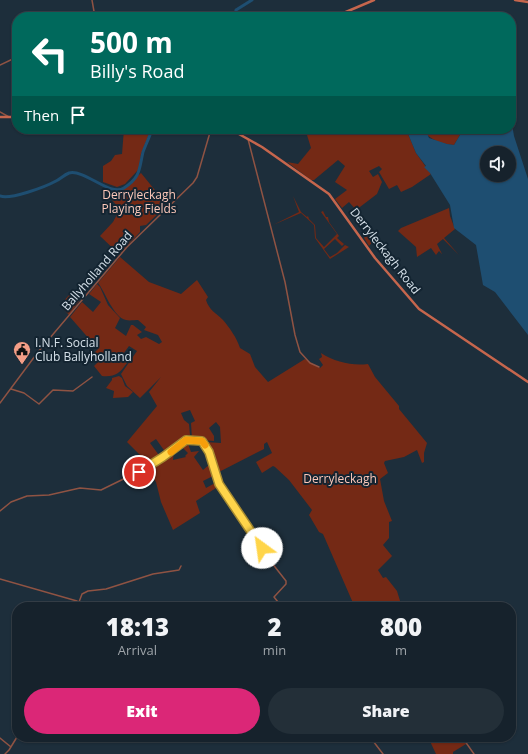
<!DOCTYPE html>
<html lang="en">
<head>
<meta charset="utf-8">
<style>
  :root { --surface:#16222c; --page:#232f38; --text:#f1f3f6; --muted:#9ea4a9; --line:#353f48; --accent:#db2777 }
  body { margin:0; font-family:"Open Sans",sans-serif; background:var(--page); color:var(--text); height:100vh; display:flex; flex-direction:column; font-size:15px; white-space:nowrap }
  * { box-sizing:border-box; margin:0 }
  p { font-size:13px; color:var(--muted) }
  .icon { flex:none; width:22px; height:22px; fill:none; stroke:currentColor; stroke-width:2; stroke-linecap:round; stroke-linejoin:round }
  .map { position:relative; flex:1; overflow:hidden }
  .panel { position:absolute; left:12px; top:602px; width:504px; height:140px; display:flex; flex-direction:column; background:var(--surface); border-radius:16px; box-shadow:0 1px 3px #0004,0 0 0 1px var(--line) }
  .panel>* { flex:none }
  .hud { position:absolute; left:12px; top:12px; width:504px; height:122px; border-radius:16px; box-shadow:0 1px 3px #0004,0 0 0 1px var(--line); background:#00695c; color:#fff; overflow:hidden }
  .fabs { position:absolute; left:480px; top:146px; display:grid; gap:8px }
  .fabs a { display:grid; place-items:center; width:36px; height:36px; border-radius:50%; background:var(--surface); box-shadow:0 1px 3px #0004,0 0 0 1px var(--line); font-size:20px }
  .pin { position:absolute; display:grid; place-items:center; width:34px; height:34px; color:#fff; margin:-17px; border:2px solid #fff; border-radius:50%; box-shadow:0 1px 4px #0007 }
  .me { position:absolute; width:44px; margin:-22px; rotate:329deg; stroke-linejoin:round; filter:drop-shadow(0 0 3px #0008) }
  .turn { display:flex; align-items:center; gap:14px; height:84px; padding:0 12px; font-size:18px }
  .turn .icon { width:52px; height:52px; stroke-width:2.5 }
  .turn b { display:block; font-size:28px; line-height:34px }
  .then { display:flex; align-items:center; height:38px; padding:0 12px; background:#0003; gap:8px; font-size:15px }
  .eta { display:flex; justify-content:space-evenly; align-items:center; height:68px; text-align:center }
  .eta b { font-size:24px; font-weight:800; line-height:28px }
  .action { display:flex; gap:8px; margin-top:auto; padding:8px 12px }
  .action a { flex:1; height:46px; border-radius:24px; background:var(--accent); color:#fff; font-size:16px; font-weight:800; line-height:46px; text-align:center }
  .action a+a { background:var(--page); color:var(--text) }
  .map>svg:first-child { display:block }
</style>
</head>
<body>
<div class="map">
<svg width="528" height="754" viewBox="0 0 528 754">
  <rect width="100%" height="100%" fill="#1d2e3b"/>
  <path fill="#742915" d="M 124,129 L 151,129 L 141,154 L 139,169 L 125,184 L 117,187 L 103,182 L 103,166 L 111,161 L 115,155 L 122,154 Z
    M 309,129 L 359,129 L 363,132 L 366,129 L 406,129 L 416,153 L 431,174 L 412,187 L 401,192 L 397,185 L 389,189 L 379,172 L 382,169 L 379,166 L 369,171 L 373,177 L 378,174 L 382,182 L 377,194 L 356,210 L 349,202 L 342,208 L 335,199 L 347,190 L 335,182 L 345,166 L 338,160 L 314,180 L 311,180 L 287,162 L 298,164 L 311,148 L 307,135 Z
    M 421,129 L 457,129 L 460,135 L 454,145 C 441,144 429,139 421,129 Z
    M 141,173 L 163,200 L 166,206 L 146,225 L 140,226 L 140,232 L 119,254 L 100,236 L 113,222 L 120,209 L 111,199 Z
    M 293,196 L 301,212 L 307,217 L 308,216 L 309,219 L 315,225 L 316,238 L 324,247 L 337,234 L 321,212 L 323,211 L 326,217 L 328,217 L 329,222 L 339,236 L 337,238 L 344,244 L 342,246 L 335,239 L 324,249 L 330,257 L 337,253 L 345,245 L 349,247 L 330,259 L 315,238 L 314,225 L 301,213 L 273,225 L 299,212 Z
    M 449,208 L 450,216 L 455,229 L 444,238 L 459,255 L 443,239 L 437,244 L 442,254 L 439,251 L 436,255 L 431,248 L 417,257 L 416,247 L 398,231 L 401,228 Z
    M 371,227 L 376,238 L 369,246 L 364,238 Z
    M 120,257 L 149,282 L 181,294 L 197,280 L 208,297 L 206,300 C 209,310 216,313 223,320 C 229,327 237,338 240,348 L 250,354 L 255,367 L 268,382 L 305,359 L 320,368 L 323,365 L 319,359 L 322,357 L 321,353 C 335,362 352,366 368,364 L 375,377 L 399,406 L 399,409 L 427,443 L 424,453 L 424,462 L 422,463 L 417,450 L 404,457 L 385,461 L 384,463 L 388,473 L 380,479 L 384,501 L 392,521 L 389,522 L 389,538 L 383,545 L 392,556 L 378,570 L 383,578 L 386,577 L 397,591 L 401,604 L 407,601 L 409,607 L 364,607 L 353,603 L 323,534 L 319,532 L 309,515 L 312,510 L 289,480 L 275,467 L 273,466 L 262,473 L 256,462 L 272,453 L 267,442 L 264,444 L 264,449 L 217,473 L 205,442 L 221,443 L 220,427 L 216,422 L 209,428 L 214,436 L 214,441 L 192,439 L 191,423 L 195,421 L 190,410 L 181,413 L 184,420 L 189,424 L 190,435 L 188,435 L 188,439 L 166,453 L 156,439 L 150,443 L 161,458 L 146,467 L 143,458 L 127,442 L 157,406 L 149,392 L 161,377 L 140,398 L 127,386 L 121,374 L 137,351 L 129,346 L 121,357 L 127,363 C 119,374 115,377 102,376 L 94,366 L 100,360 L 100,357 L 94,353 L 98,349 L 70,317 L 82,302 L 93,312 L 101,302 L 89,294 L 97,284 L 100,287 L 108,305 L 120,318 L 115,328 L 126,336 L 131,325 L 133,325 L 142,332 L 137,335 L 141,339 L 146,337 L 159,344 L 162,342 L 158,335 L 144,330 L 146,327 L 138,320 C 135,320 129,321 126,320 C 113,317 105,291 98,283 Z
    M 71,293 L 79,301 L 69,315 L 60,305 Z
    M 119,376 L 122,378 L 125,386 L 133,392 L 128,397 L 113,398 L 114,391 L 106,388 L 112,380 L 112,378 Z
    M 187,441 L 191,452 L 199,451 L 194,457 L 203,470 L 210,464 L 215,475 L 203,481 L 206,488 L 217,482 L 219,486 L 196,501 L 200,513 L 173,530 L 161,502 L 156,482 L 146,468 L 174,450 L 173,460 L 186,457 L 185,456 L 188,453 L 181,446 Z
    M 428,737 L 462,737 L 466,744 L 453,752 L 453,754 L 436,754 Z"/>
  <path fill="#1e4e71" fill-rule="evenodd" d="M 511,118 L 514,136 L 528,179 L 528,335 L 495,292 L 483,285 L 476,245 L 454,228 L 450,205 L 430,173 L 424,167 L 426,166 L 416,153 L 406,129 C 415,129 426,127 429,138 L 447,144 L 454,145 L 460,135 L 457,129 L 511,129 ZM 487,153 L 509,153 L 509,175 L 487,175 Z"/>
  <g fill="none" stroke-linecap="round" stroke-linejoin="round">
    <path stroke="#1e4e71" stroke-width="3" d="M 235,17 L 236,10 L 252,0
      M 0,196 C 10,200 45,187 56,181 C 60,179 64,175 69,173 C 85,169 110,197 124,188 C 141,177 139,169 143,152 C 146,144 150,136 152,129"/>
    <path stroke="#8f5343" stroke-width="1.5" d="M 92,0 L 95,17
      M 0,65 L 17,57
      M 0,112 L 9,117
      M 248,139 L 285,282 L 295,335 L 300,352 L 310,363 L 319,367
      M 11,389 L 24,393 L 39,404 L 53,390 L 73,391 L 92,377
      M 0,403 L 38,352 L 127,247 L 193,183 L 197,177 L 211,129
      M 0,511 L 11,502 L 27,496 L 49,495 L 80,488 L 101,490 L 148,467 L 186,440 L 202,441 L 209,452 L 219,484 L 268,558 L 286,581 L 286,584 L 274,597 L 282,607
      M 0,579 L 77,601 L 86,607
      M 79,602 L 82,594 L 88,591 L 106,589 L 153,574 L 179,570 L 181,566
      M 370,737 L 383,754
      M 462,737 L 474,754
      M 0,738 L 11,747
      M 5,754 L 9,750 L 17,737"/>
    <path stroke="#c6664d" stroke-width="2.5" d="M 515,0 L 528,2
      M 334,17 L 374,0
      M 0,117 L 17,117
      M 230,129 L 262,147 L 329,194 L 375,258 L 419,309 L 528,382"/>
  </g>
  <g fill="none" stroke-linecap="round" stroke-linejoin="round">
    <defs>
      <path id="route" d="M 139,472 L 163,457 L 186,440 L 202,441 L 209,452 L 219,484 L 262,548"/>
    </defs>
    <use href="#route" stroke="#a68a30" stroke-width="10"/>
    <use href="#route" stroke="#ffd54a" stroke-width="7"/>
    <path stroke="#f59e0b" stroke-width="7" d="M 171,452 L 186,440 L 202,441 L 205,445"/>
  </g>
  <defs>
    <symbol id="civic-pin" viewBox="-11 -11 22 30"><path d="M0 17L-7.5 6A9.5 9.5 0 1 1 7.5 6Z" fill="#f49e87" stroke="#132431"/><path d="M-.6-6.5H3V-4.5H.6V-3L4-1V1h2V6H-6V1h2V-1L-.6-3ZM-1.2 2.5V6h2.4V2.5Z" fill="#111"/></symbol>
  </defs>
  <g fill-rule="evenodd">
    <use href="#civic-pin" x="12" y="340" width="20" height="27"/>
  </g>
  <g text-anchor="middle" stroke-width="4" stroke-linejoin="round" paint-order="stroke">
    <g font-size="12" fill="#fdc8b9" stroke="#132431">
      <text x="139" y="199">Derryleckagh<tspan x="139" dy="14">Playing Fields</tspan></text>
      <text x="340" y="483">Derryleckagh</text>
    </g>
    <g font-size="12" fill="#d5e0e9" stroke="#132431">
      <text transform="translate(385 251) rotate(52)" y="4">Derryleckagh Road</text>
      <text transform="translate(97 271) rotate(-49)" y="4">Ballyholland Road</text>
    </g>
    <g font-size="12" fill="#d5e0e9" stroke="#132431" text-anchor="start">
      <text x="35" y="347">I.N.F. Social<tspan x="35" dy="14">Club Ballyholland</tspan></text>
    </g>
  </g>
</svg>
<div class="fabs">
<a><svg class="icon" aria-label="sound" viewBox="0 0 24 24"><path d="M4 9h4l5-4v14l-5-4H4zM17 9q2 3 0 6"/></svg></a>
</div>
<div class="pin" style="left:139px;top:472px;background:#d93025"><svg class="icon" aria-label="arrive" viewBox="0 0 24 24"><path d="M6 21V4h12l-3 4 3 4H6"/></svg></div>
<svg class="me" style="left:262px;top:548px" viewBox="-20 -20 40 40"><circle r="19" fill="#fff"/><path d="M0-13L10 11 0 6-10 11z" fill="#ffd54a"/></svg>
<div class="hud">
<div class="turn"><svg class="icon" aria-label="left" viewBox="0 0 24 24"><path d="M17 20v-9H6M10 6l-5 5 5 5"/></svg><div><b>500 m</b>Billy's Road</div></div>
<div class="then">Then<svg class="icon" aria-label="arrive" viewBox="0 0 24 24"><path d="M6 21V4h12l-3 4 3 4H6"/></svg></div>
</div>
<section class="panel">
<div class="eta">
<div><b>18:13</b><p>Arrival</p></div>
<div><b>2</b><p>min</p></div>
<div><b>800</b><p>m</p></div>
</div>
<div class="action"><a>Exit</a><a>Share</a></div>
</section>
</div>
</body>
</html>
